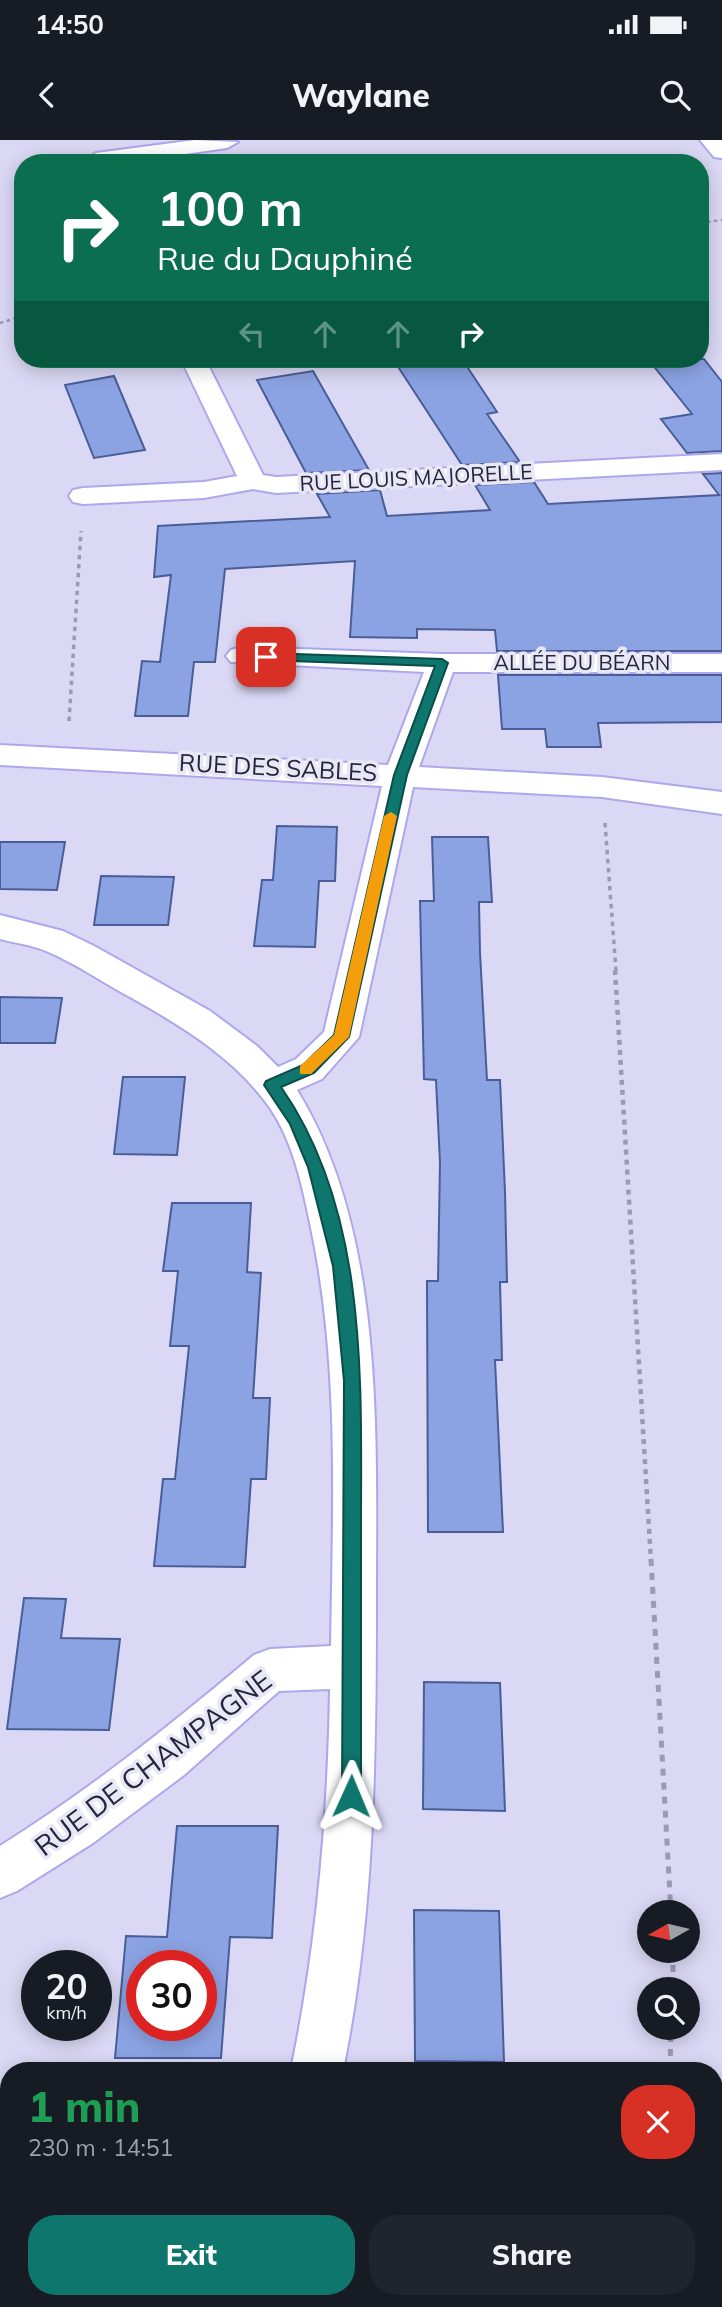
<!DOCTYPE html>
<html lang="en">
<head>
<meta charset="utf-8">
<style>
  :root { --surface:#171b24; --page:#20242c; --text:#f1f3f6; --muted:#9ea1a6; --accent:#0f766e }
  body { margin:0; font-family:Mulish,sans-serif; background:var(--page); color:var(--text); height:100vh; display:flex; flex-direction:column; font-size:26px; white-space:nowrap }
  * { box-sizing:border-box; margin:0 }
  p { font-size:23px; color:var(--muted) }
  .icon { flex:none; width:38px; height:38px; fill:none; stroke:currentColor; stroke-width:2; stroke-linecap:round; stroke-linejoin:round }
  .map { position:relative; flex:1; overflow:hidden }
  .details { position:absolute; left:0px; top:1922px; width:723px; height:247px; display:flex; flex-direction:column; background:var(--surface); border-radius:28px 28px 0 0; box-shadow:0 4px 18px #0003 }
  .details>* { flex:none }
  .hud { position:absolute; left:14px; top:14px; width:695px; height:214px; border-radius:28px; box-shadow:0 4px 18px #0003; background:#0b6e4f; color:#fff; overflow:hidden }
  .needle { width:46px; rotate:262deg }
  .controls { position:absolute; left:637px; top:1760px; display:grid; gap:14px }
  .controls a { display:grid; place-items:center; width:63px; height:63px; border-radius:50%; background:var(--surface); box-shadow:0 4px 18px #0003; font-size:35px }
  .speed { position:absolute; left:21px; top:1810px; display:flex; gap:14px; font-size:35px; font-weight:700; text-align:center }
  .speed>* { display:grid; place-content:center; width:91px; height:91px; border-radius:50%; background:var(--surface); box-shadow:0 4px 18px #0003; line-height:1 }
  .speed small { font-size:18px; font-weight:400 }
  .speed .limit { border:10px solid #d22; background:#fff; color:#111 }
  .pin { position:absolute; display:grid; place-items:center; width:60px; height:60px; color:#fff; margin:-30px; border-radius:14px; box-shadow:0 4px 10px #0006 }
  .me { position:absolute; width:77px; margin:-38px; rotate:1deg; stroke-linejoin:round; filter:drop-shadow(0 0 5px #0008) }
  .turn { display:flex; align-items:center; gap:24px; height:147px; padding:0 28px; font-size:32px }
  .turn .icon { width:91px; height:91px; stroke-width:2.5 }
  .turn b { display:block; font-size:49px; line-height:60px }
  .lanes { display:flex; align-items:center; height:66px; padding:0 28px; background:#0003; justify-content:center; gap:35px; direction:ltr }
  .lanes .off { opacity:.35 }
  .round { display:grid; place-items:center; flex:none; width:74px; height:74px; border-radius:28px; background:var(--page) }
  .headline { display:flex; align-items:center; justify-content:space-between; height:119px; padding:0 28px }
  h1 { font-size:42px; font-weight:800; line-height:52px; color:#1e9e55 }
  .cta { display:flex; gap:14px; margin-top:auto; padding:14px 28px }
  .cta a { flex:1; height:80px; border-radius:28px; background:var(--accent); color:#fff; font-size:28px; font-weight:800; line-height:80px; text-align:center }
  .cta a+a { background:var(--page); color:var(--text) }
  .status { display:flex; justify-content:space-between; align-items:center; height:49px; padding:0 35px; background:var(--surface); direction:ltr }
  .status svg { height:19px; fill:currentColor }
  header { display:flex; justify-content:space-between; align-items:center; height:91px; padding:0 28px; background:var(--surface); font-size:32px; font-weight:800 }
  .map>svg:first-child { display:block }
</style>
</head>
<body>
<div class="status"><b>14:50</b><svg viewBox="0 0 49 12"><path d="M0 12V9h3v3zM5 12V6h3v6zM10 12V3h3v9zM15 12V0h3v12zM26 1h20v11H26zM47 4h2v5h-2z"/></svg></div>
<header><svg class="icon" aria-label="back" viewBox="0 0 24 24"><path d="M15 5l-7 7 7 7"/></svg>Waylane<svg class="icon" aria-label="search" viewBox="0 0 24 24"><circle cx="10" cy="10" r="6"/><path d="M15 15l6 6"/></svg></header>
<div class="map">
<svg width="722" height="2167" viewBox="0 0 722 2167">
  <rect width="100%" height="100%" fill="#dad8f4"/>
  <path fill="#8ca3e3" stroke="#495e98" stroke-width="2" fill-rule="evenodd" d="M 393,219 L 462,219 L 497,272 L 487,274 L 520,322 L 462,325 Z
    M 648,219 L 704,219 L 722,242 L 722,311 L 687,313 L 661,279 L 692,274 Z
    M 313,231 L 369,330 L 306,333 L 257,240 Z
    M 114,236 L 145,310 L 94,318 L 65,245 Z
    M 722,333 L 722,511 L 497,511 L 495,490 L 417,489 L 417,498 L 350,497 L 355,421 L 225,429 L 215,522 L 194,522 L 188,576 L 135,576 L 142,521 L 160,522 L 171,435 L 154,437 L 158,386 L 330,377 L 317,354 L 380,350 L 387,376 L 490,370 L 475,345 L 534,342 L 548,364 L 719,355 L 703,334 Z
    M 498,535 L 722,535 L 722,582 L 598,583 L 601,607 L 547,607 L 545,589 L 502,589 Z
    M 277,686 L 337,687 L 335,741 L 319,741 L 315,807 L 254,806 L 262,740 L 273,740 Z
    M 432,697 L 488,697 L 492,762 L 479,762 L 480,813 L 487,940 L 500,940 L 505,1052 L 507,1142 L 500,1142 L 502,1220 L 495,1220 L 503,1392 L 428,1392 L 427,1141 L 438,1141 L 440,1023 L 436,940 L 424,939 L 420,761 L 434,761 Z
    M 0,702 L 65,702 L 57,750 L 0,749 Z
    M 101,736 L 174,737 L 168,785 L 94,785 Z
    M 0,857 L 62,858 L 55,903 L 0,903 Z
    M 123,937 L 185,937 L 177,1015 L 114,1014 Z
    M 172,1063 L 251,1063 L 247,1132 L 261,1133 L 253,1258 L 270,1258 L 266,1339 L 251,1339 L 245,1427 L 154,1426 L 163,1339 L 175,1339 L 189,1206 L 170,1206 L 178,1131 L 163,1131 Z
    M 24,1458 L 66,1459 L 61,1498 L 120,1499 L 109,1590 L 7,1589 Z
    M 424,1542 L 500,1543 L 505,1671 L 423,1669 Z
    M 177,1686 L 278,1686 L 272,1798 L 230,1797 L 221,1918 L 115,1918 L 126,1796 L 167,1797 ZM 142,1825 L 201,1825 L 201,1885 L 142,1885 Z
    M 414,1770 L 499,1771 L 504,1922 L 415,1921 Z"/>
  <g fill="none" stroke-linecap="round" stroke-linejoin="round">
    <defs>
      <path id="minor" d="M 195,0 L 238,2 L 227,8 L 123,23 L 87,23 L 85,20 L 96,13 Z
        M 700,0 L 722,0 L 722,18 L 714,17 Z
        M 181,219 L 205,219 L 263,335 L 276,337 L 722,314 L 722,330 L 276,353 L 253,349 L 204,358 L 83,364 L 73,362 L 69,356 L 73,350 L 83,348 L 204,342 L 237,336 Z
        M 241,507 L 442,514 L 722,514 L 722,532 L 453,532 L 419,627 L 602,637 L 722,652 L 722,674 L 602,657 L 413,647 L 359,897 L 322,939 L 297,950 C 385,1093 376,1293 376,1456 C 376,1615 375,1774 343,1930 L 291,1930 C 317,1804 328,1678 330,1549 L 279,1551 L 184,1635 L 93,1703 L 17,1751 L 0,1758 L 0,1706 C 91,1649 172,1584 254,1515 L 270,1509 L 331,1506 C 333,1365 340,1222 310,1083 C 302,1044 293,1002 270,968 C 236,919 182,886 130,857 C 102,842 75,823 46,811 C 32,805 15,803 0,799 L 0,775 L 63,791 L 94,806 L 210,871 L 257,906 L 278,927 L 296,919 L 324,892 L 382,646 L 0,625 L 0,605 L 388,625 L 424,532 L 231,522 L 226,516 L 231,510 Z
        M 238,2160 L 294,2160 L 293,2167 L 237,2167 Z"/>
    </defs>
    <use href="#minor" stroke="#ada7eb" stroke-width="4"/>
    <path stroke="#9c99b5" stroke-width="2.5" stroke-dasharray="3.5 3.5" stroke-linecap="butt" d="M 700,83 L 722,80
      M 0,183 L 23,176"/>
    <path stroke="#9c99b5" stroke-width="3.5" stroke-dasharray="4.5 4.5" stroke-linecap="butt" d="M 69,581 L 81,391
      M 605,683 L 616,831"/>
    <path stroke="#9c99b5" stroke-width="4.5" stroke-dasharray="5 5" stroke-linecap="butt" d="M 615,830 L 651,1421"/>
    <path stroke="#9c99b5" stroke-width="5" stroke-dasharray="7 7" stroke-linecap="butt" d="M 651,1419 L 671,1773
      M 673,1811 L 673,1850
      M 670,1930 L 671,1888
      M 662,2167 L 663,2160"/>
    <use href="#minor" fill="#fff" fill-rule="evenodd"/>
  </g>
  <path fill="#0f766e" stroke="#0a4d48" stroke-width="2" d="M 266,513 L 442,519 L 448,523 L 407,635 L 349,897 L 314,933 L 281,947 C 369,1073 361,1242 361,1390 C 361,1478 361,1567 361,1656 L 358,1663 L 351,1666 L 344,1663 L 342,1656 L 344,1241 L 333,1126 L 308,1027 L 290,984 L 264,945 L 266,941 L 303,925 L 334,895 L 394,635 L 435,526 L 262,520 L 262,514 Z"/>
  <path fill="#f59e0b" d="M 391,672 L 397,676 L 349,897 L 311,934 L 300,934 L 300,926 L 334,895 L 384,676 Z"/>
  <g text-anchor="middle" stroke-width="7" stroke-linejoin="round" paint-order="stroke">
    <g font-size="21" fill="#27243e" stroke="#e7e7f5">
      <text transform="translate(416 338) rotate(-3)" y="7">RUE LOUIS MAJORELLE</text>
      <text x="582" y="530">ALLÉE DU BÉARN</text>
    </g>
    <g font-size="24" fill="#27243e" stroke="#e7e7f5">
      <text transform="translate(278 628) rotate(3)" y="8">RUE DES SABLES</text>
    </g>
    <g font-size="28" fill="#27243e" stroke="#e7e7f5">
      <text transform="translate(153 1623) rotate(-37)" y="10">RUE DE CHAMPAGNE</text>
    </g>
  </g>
</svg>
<div class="controls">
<a><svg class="needle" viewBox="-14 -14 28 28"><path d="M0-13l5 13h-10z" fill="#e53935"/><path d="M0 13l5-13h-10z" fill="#9ea1a6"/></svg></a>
<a><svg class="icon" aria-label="search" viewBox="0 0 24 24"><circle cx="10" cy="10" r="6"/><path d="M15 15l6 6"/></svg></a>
</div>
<div class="speed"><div>20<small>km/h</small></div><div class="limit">30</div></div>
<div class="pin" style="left:266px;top:517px;background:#d93025"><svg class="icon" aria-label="arrive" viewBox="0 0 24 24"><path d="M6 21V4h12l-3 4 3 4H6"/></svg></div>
<svg class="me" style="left:351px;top:1656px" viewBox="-20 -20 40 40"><path d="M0-17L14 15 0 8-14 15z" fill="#0f766e" stroke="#fff" stroke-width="4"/></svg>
<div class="hud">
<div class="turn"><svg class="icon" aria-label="right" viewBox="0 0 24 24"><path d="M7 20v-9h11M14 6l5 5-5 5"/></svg><div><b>100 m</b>Rue du Dauphiné</div></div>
<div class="lanes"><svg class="icon off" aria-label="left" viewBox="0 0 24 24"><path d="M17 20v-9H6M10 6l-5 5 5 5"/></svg><svg class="icon off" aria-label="ahead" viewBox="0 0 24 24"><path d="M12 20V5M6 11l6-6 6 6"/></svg><svg class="icon off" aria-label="ahead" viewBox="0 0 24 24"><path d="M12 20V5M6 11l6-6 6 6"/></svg><svg class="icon" aria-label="right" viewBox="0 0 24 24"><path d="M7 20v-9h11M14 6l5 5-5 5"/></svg></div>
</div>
<section class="details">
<div class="headline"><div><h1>1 min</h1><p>230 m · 14:51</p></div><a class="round" style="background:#d93025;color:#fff"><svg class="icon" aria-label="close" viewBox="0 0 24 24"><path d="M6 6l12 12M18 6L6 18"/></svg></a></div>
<div class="cta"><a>Exit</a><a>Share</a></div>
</section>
</div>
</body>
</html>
